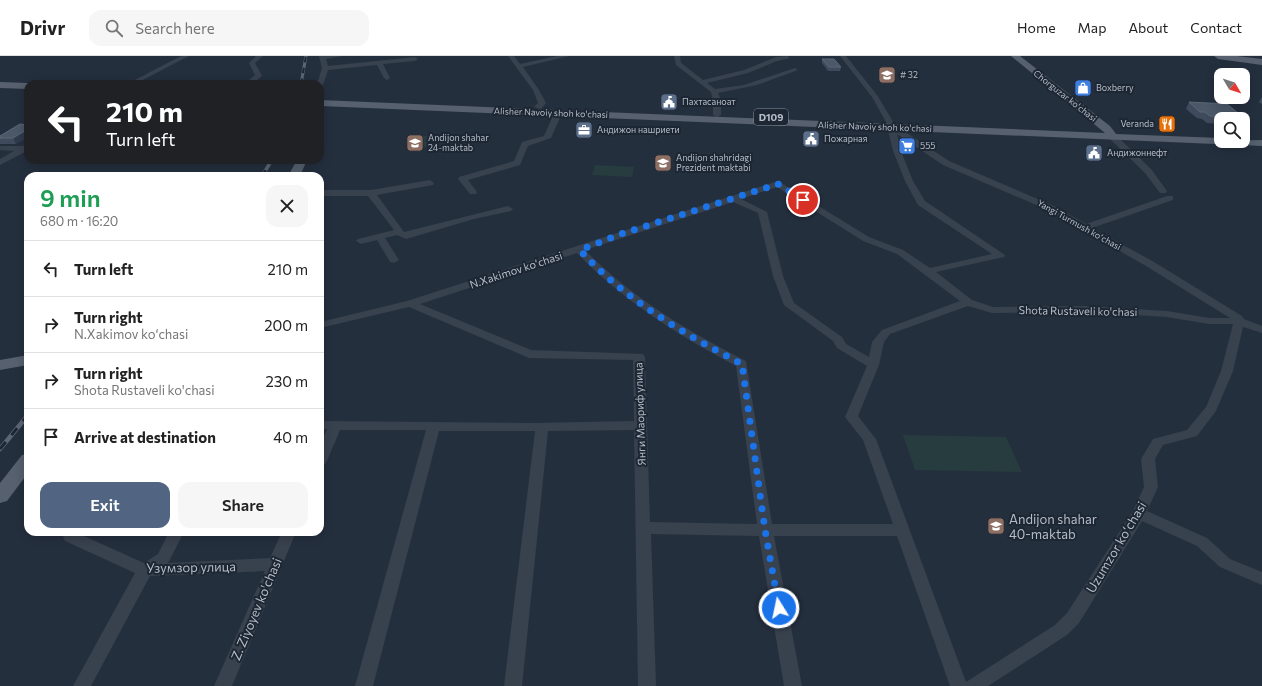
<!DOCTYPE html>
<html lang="en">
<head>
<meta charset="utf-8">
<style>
  :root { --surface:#fff; --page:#f6f6f6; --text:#222; --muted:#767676; --line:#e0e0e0; --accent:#516482 }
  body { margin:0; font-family:Commissioner,sans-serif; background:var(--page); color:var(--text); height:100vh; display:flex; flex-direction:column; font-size:15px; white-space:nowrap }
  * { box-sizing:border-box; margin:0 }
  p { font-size:13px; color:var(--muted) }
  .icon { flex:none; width:22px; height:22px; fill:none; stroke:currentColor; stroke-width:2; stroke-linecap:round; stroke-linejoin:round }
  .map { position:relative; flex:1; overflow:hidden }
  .side { position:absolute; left:24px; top:116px; width:300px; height:364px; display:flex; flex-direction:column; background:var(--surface); border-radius:12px; box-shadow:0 2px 10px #0003 }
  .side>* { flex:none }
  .top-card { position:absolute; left:24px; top:24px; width:300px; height:84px; border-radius:12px; box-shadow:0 2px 10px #0003; background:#202124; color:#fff; overflow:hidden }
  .needle { width:26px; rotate:129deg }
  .controls { position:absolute; left:1214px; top:12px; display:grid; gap:8px }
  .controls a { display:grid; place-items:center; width:36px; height:36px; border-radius:8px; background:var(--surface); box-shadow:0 2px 10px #0003; font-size:20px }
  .pin { position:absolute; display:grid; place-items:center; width:34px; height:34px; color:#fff; margin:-17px; border:2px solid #fff; border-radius:50%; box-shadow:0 1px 4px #0007 }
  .me { position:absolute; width:44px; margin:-22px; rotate:350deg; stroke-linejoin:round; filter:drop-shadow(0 0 3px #0008) }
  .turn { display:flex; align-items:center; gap:14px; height:84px; padding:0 16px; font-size:18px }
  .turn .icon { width:52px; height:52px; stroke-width:2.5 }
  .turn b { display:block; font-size:28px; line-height:34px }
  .round { display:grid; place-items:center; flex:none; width:42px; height:42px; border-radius:12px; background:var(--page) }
  .headline { display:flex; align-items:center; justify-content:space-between; height:68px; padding:0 16px }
  h1 { font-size:24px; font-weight:600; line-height:30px; color:#1e9e55 }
  .action { display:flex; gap:8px; margin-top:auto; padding:8px 16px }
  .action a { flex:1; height:46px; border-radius:12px; background:var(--accent); color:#fff; font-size:16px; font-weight:600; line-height:46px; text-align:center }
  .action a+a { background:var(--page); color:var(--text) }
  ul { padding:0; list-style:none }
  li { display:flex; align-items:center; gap:12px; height:56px; padding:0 16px; border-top:1px solid var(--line) }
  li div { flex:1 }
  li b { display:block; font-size:15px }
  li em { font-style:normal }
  header { display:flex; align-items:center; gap:24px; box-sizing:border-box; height:56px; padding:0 20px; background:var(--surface); border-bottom:1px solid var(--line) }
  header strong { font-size:19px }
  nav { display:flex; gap:22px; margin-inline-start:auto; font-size:14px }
  .search { width:280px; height:36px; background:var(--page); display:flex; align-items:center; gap:10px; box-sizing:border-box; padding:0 14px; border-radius:12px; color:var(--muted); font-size:15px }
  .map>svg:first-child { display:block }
</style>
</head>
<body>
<header>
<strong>Drivr</strong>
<div class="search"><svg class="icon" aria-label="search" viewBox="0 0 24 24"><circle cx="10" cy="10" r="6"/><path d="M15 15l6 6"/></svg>Search here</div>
<nav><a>Home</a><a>Map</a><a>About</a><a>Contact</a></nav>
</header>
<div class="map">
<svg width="1262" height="630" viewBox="0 0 1262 630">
  <rect width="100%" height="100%" fill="#242f3e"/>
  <path fill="#263c3f" d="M 422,80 L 437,80 L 429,91 L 413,90 Z
    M 595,109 L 634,111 L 632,121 L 592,119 Z
    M 903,379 L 1006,381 L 1022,416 L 915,414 Z"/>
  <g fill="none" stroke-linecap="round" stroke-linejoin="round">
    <path fill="#38414e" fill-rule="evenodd" d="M 181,0 L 189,0 L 135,28 L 127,28 Z
      M 256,0 L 263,0 L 255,7 L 262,20 L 252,28 L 244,28 L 255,19 L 249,7 Z
      M 319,0 L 342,0 L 326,3 L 328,10 L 415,1 L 418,3 L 415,5 L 383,8 L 390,22 L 387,24 L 384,22 L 377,9 L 328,14 L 323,29 L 320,31 L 320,28 L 317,28 L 322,12 Z
      M 508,0 L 514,0 L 520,8 L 557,0 L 569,0 L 523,11 L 539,34 L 546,47 L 541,53 L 534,51 L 538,47 L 533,34 Z
      M 674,0 L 680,0 L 681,7 L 703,24 L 744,14 L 776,1 L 787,0 L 790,2 L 777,5 L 748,17 L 707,27 L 715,33 L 744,29 L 795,12 L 798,14 L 757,29 L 718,37 L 721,44 L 721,59 L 717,61 L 713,59 L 713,44 L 711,36 L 676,9 Z
      M 840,0 L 846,0 L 877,39 L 895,69 L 949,105 L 1054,150 L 1086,168 L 1167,140 L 1173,140 L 1173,144 L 1092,172 L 1154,206 L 1242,260 L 1244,263 L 1262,270 L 1262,277 L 1243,271 L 1233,315 L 1216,355 L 1197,380 L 1163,389 L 1155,403 L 1158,431 L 1147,455 L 1207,482 L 1230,503 L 1262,516 L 1262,529 L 1220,511 L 1197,490 L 1142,465 L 1079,567 L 1067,579 L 988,630 L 950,630 L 897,480 L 774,480 L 802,630 L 784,630 L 759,480 L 651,478 L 656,630 L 638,630 L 634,374 L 548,375 L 522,630 L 504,630 L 535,375 L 439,375 L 373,630 L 355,630 L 426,374 L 340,374 L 327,405 L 325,408 L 320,410 L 320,389 L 327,373 L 320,373 L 320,365 L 533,367 L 634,365 L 633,304 L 529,302 L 409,251 L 320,272 L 320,266 L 407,245 L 778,125 L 869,181 L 903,194 L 930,212 L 992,198 L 918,149 L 905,125 L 893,95 L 886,66 L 872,41 ZM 897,78 L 943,109 L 1048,154 L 1146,210 L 1230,262 L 1209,262 L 1167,255 L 1085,250 L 993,251 L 972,244 L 936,216 L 1004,201 L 1005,199 L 925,145 L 913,125 L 901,95 ZM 777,131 L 863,185 L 897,198 L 960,245 L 882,274 L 872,286 L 869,301 L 846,288 L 842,281 L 794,247 L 783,220 L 767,156 L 741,143 ZM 733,146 L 758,157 L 773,220 L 784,249 L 833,285 L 837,292 L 867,310 L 845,361 L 863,384 L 893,468 L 772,468 L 746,305 C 688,275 632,242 585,194 ZM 577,197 C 623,245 678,279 736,310 L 757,468 L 650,466 L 645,301 L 643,298 L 531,294 L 420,248 ZM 968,250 L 992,257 L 1085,256 L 1167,261 L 1209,268 L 1233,268 L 1221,315 L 1206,351 L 1187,374 L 1153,383 L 1141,403 L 1144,431 L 1133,455 L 1067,557 L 1055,569 L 966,626 L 876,383 L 858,360 L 879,309 L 884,286 L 890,278 Z
      M 555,55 L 562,57 L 551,82 L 528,90 L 520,109 L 468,124 L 477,136 L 476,138 L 470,138 L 458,123 L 459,121 L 514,105 L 522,86 L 544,80 Z
      M 1110,79 L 1116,79 L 1151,113 L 1167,135 L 1166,137 L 1160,137 L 1145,117 L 1110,83 Z
      M 28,88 L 27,95 L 0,109 L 0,103 L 14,95 L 0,94 L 0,90 L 22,90 Z
      M 430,124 L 434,127 L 433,129 L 377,139 L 404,176 L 508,150 L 513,153 L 511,155 L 474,163 L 406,183 L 397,179 L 385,182 L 399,204 L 394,207 L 390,206 L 377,184 L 361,188 L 356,185 L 358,183 L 394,174 L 368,140 L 320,140 L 320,134 L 371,134 Z
      M 61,476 L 75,476 L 144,507 L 158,498 L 169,476 L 184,476 L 168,507 L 270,502 L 282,476 L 296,476 L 232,630 L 214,630 L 265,515 L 150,520 L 91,630 L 73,630 L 135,517 L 65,485 Z"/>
    <path fill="#56606e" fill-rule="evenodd" d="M 1011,0 L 1020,0 L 1110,70 L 1116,78 L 1221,82 L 1221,85 L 1262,84 L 1262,90 L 320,50 L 320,44 L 1105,77 Z
      M 1214,0 L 1237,0 L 1262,3 L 1262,9 L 1218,3 Z
      M 0,26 L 28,27 L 31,28 L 28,28 L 28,33 L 0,32 Z
      M 297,104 L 307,104 L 300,120 L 288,120 Z
      M 28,299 L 28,309 L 0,314 L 0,304 Z
      M 28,398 L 28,417 L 7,445 L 0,447 L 0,427 L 22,399 Z"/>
    <defs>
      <path id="rail-far2" d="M 301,28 L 306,0"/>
      <path id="rail-far1" d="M 262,120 L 272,104"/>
      <path id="rail" d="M 0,393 L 28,359"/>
    </defs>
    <use href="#rail-far2" stroke="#5a6575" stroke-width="3"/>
    <use href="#rail-far1" stroke="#5a6575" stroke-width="3.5"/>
    <use href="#rail" stroke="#5a6575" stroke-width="4.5"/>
    <use href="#rail-far2" stroke="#1d2633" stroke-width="2" stroke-dasharray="5.5" stroke-linecap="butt"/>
    <use href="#rail-far1" stroke="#1d2633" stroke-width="2.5" stroke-dasharray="7" stroke-linecap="butt"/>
    <use href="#rail" stroke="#1d2633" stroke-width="3" stroke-dasharray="9" stroke-linecap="butt"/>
  </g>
  <path fill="#3f4b5c" d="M 822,3 L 841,11 L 840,15 L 828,15 L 822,7 Z
    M 1262,41 L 1262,48 L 1259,46 Z
    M 1189,46 L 1238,57 L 1237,60 L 1238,61 L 1238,63 L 1221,63 L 1221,68 L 1207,67 L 1202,63 L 1197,62 L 1186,53 Z
    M 20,68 L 16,88 L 0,88 L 0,80 Z"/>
  <path fill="#2f3b4b" d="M 28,73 L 28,82 L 16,88 L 13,82 Z"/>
  <path fill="#4b5868" stroke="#5c6777" d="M 822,3 L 834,3 L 841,11 L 829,11 Z
    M 1189,46 L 1227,48 L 1238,57 L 1233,57 L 1238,61 L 1210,60 L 1205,56 L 1200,56 Z
    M 20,68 L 28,69 L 28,73 L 13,82 L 0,82 L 0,80 Z"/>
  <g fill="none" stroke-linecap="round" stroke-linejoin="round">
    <path stroke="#1a73e8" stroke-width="7" stroke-dasharray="0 12.6" d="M 779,552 L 765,474 L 742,308 C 684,278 624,243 580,194 L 621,178 L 778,128 L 803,144"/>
  </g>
  <defs>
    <symbol id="school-square" viewBox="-11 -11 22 22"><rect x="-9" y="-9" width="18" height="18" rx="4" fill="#8d6e63" stroke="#1d2633"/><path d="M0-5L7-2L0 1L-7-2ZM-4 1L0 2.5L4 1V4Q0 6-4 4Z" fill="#fff"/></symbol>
    <symbol id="shop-square" viewBox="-11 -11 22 22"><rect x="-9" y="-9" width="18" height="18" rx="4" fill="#3f7fe0" stroke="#1d2633"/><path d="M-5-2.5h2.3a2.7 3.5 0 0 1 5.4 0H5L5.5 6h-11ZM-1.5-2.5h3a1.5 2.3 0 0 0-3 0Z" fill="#fff"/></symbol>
    <symbol id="civic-square" viewBox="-11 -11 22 22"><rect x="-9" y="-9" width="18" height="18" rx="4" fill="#5c6f8a" stroke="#1d2633"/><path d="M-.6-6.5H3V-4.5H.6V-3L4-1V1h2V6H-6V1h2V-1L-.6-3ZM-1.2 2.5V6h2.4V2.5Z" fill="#fff"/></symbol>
    <symbol id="restaurant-square" viewBox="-11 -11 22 22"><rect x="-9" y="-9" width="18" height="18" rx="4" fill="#e8710a" stroke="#1d2633"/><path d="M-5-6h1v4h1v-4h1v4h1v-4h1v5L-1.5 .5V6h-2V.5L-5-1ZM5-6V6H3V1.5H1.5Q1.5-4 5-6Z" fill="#fff"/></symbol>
    <symbol id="office-square" viewBox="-11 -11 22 22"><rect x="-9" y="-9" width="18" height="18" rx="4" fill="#5c6f8a" stroke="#1d2633"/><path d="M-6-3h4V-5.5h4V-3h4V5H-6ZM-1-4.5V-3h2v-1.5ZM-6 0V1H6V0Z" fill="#fff"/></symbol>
    <symbol id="supermarket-square" viewBox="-11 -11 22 22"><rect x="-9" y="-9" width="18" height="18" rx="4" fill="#3f7fe0" stroke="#1d2633"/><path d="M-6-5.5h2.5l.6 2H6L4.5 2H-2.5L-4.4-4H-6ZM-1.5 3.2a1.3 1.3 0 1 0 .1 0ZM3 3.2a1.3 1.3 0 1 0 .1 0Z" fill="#fff"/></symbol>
  </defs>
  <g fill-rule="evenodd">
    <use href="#school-square" x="877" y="9" width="20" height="20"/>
    <use href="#shop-square" x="1073" y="22" width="20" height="20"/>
    <use href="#civic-square" x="659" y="36" width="20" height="20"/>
    <use href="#restaurant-square" x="1157" y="58" width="20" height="20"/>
    <use href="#office-square" x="574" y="64" width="20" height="20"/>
    <use href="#civic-square" x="801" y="73" width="20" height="20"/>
    <use href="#school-square" x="405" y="77" width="20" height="20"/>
    <use href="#supermarket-square" x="897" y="80" width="20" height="20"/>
    <use href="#civic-square" x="1084" y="87" width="20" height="20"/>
    <use href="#school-square" x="653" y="97" width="20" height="20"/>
    <use href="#school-square" x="986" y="460" width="20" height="20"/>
  </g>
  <g text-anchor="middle" stroke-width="4" stroke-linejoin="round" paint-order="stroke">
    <g font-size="9" fill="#b4bcc9" stroke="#1d2633" text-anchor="start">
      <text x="900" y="22"># 32</text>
      <text x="1096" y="35">Boxberry</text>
      <text x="682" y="49">Пахтасаноат</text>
      <text x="1154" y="71" text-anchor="end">Veranda</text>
      <text x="597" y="77">Андижон нашриети</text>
      <text x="428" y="85">Andijon shahar<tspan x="428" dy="10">24-maktab</tspan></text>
      <text x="824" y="86">Пожарная</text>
      <text x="920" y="93">555</text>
      <text x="1107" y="100">Андижоннефт</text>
      <text x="676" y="105">Andijon shahridagi<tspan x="676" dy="10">Prezident maktabi</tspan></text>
    </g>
    <g font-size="9" fill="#b4bcc9" stroke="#1d2633">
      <text transform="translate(1065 40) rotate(38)" y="3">Chorguzar ko'chasi</text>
      <text transform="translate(551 57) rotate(2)" y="3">Alisher Navoiy shoh ko'chasi</text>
      <text transform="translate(875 71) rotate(2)" y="3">Alisher Navoiy shoh ko'chasi</text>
      <text transform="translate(1079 169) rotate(29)" y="3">Yangi Turmush koʻchasi</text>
    </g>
    <rect fill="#1d2633" stroke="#878f9c" stroke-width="1" x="754" y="53" width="34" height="16" rx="3"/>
    <g font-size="10" font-weight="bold" fill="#b4bcc9">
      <text x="771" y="65">D109</text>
    </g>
    <g font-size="11" fill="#b4bcc9" stroke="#1d2633">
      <text transform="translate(516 214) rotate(-18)" y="4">N.Xakimov koʻchasi</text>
      <text transform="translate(1078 255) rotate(1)" y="4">Shota Rustaveli ko'chasi</text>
      <text transform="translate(640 358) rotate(-92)" y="4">Янги Маориф улица</text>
    </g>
    <g font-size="13" fill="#b4bcc9" stroke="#1d2633" text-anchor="start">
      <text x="1009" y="468">Andijon shahar<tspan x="1009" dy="15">40-maktab</tspan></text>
    </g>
    <g font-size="13" fill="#b4bcc9" stroke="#1d2633">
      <text transform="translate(1116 491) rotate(-59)" y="5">Uzumzor koʻchasi</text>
      <text transform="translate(191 511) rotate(-1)" y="5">Узумзор улица</text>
      <text transform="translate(256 553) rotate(-67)" y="5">Z. Ziyoyev ko'chasi</text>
    </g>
  </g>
</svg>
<div class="controls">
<a><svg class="needle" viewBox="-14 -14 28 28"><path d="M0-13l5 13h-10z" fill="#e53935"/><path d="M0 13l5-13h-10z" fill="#767676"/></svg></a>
<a><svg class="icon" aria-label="search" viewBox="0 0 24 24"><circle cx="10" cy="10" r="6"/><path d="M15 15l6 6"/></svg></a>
</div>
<div class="pin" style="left:803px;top:144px;background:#d93025"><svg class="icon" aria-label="arrive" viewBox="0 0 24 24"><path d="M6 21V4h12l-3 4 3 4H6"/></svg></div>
<svg class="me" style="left:779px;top:552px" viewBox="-20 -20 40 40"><circle r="17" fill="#1a73e8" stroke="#fff" stroke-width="3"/><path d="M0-11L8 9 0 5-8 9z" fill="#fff"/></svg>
<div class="top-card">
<div class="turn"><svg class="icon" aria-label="left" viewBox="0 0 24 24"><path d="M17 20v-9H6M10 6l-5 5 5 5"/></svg><div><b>210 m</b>Turn left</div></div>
</div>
<section class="side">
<div class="headline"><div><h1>9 min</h1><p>680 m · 16:20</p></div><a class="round"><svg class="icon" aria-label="close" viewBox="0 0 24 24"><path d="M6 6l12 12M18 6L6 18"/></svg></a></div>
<ul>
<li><svg class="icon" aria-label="left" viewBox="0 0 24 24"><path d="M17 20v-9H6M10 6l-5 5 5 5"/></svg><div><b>Turn left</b></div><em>210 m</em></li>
<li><svg class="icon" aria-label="right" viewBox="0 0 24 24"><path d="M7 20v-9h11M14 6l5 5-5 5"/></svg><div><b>Turn right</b><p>N.Xakimov koʻchasi</p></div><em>200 m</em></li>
<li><svg class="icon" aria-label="right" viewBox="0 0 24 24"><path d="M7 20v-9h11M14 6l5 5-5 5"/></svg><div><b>Turn right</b><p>Shota Rustaveli ko'chasi</p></div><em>230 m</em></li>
<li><svg class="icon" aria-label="arrive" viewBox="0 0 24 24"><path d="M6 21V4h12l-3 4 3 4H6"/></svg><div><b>Arrive at destination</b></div><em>40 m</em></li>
</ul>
<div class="action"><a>Exit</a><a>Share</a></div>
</section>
</div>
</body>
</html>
